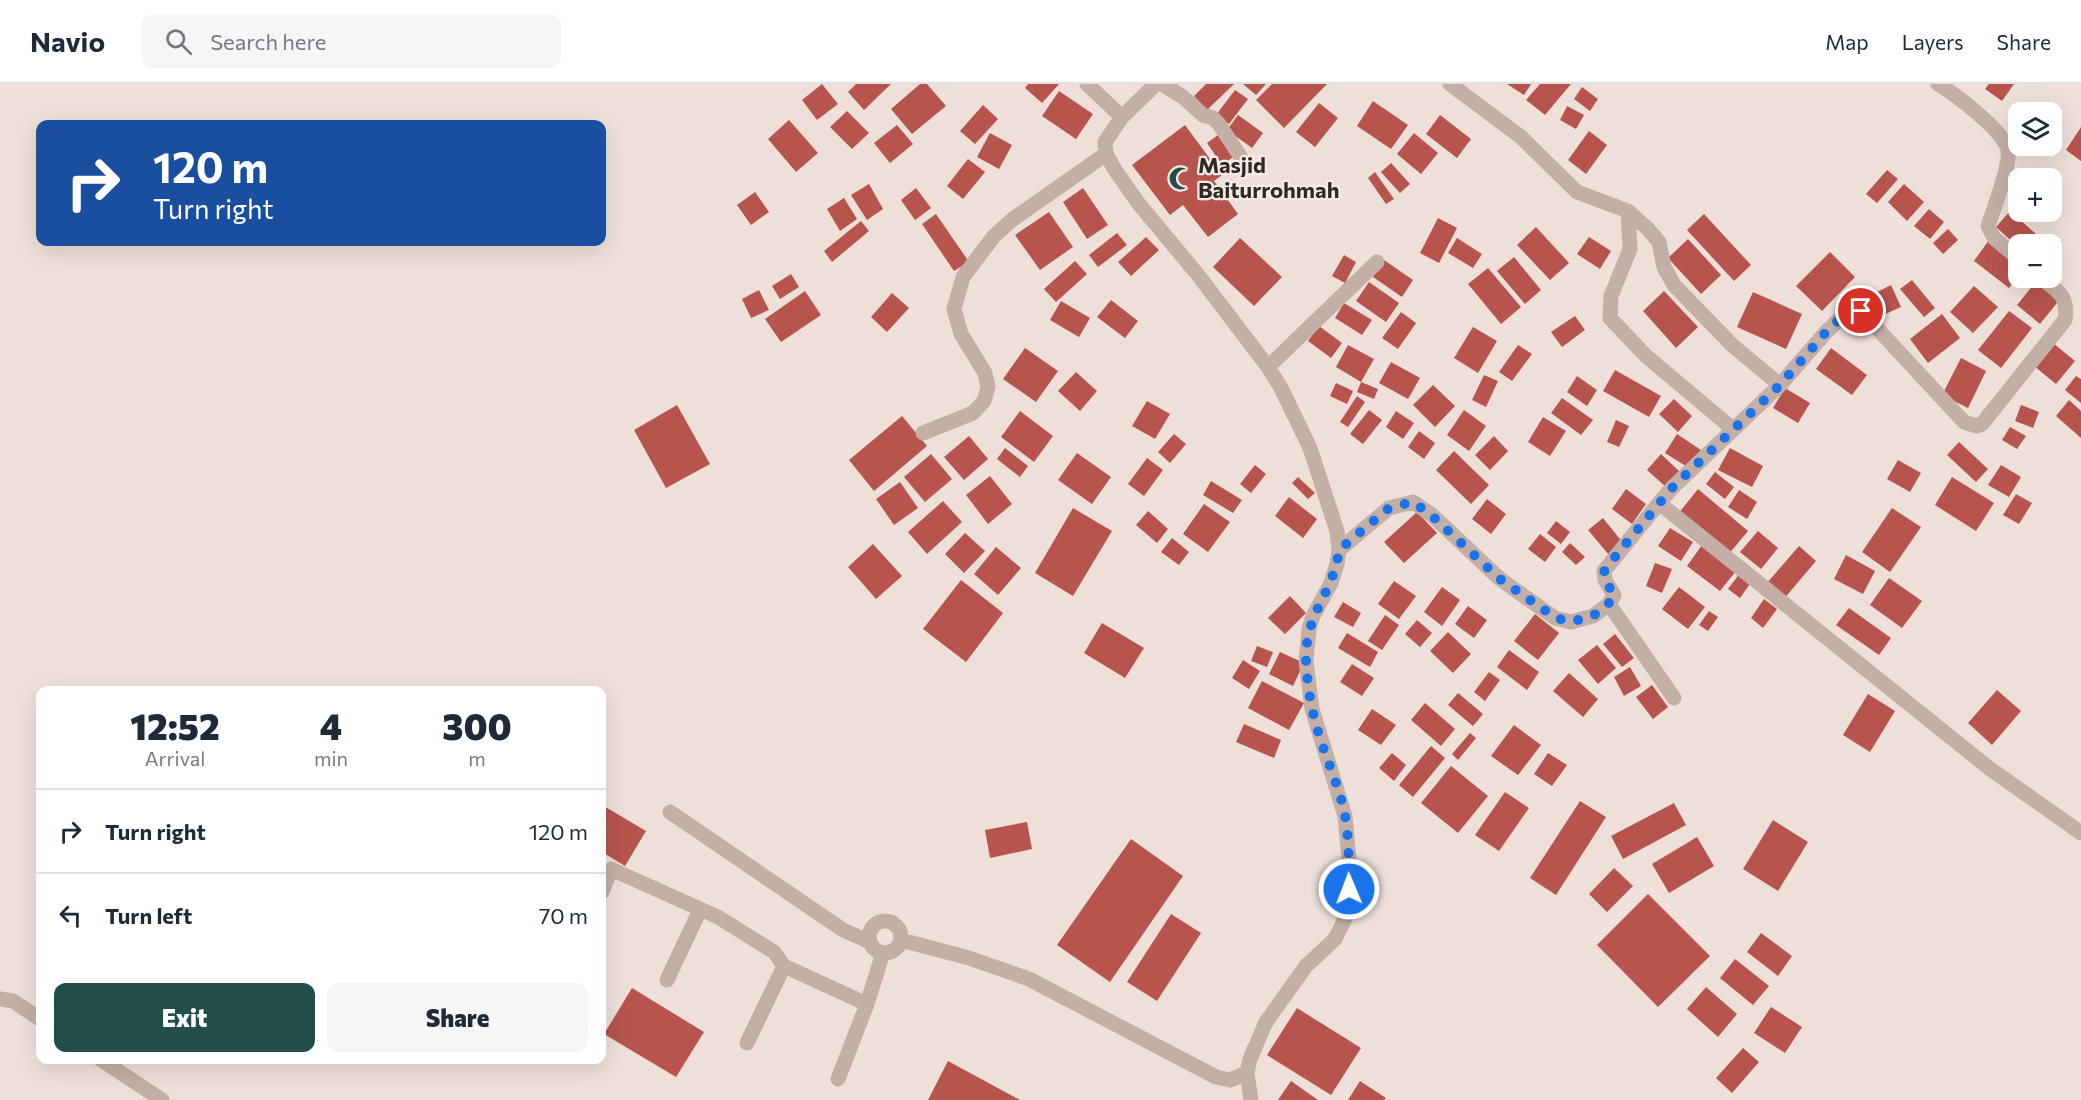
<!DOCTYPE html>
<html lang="en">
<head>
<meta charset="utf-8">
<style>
  :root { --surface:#fff; --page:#f6f6f7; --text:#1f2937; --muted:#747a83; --line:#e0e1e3; --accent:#214e48 }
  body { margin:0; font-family:Commissioner,sans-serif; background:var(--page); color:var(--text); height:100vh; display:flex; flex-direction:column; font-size:22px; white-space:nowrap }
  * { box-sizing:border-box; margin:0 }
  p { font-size:20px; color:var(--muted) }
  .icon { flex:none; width:33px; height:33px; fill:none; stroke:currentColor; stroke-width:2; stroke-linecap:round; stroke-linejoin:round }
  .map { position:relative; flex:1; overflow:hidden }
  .drawer { position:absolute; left:36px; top:602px; width:570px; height:378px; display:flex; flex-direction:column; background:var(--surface); border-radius:12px; box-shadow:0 6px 24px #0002 }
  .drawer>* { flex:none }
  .guide { position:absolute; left:36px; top:36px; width:570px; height:126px; border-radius:12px; box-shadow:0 6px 24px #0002; background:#1a4fa0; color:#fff; overflow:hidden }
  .buttons { position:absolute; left:2008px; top:18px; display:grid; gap:12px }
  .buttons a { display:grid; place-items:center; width:54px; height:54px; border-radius:12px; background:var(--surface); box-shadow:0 6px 24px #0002; font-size:30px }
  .pin { position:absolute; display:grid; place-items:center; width:51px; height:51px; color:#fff; margin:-26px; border:3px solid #fff; border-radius:50%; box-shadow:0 2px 6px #0007 }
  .me { position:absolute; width:66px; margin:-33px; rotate:359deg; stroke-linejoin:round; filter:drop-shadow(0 0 4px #0008) }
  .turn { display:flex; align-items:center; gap:21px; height:126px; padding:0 18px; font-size:27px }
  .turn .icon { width:78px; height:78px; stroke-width:2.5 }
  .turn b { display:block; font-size:42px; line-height:51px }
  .eta { display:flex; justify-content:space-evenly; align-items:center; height:102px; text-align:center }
  .eta b { font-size:36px; font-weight:800; line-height:42px }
  .button { display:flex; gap:12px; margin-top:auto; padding:12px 18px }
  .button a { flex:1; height:69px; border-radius:12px; background:var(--accent); color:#fff; font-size:24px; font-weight:800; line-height:69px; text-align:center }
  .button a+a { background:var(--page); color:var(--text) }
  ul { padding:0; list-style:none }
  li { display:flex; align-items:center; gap:18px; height:84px; padding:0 18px; border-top:2px solid var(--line) }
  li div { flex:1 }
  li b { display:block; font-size:22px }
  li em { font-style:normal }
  header { display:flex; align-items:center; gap:36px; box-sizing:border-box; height:84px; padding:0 30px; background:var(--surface); border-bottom:2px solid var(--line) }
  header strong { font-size:28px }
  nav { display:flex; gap:33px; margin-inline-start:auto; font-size:21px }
  .search { width:420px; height:54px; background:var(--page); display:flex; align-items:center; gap:15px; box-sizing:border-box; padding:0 21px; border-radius:12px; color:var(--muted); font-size:22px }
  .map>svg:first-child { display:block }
</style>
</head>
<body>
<header>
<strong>Navio</strong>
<div class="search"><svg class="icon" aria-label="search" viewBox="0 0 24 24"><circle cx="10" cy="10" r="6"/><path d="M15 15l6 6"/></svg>Search here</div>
<nav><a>Map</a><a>Layers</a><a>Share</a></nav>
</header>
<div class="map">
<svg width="2081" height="1016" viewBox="0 0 2081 1016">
  <rect width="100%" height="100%" fill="#eee0d9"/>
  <path fill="#b7544e" d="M 822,0 L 838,20 L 817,36 L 802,16 Z
    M 856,0 L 891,0 L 864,26 L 848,8 Z
    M 920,0 L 927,0 L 946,22 L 912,50 L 891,25 Z
    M 1028,0 L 1059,0 L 1042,19 L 1025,4 Z
    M 1206,0 L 1234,0 L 1207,26 L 1194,12 Z
    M 1243,0 L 1266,0 L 1256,11 Z
    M 1272,0 L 1327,0 L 1284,44 L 1256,16 Z
    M 1507,0 L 1531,0 L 1524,11 Z
    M 1540,0 L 1571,0 L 1545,31 L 1526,16 Z
    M 1989,0 L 2014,0 L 2002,17 L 1985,5 Z
    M 1582,3 L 1598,15 L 1590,27 L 1574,15 Z
    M 1235,6 L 1248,15 L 1229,40 L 1216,31 Z
    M 1059,7 L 1093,30 L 1076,55 L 1042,32 Z
    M 1373,17 L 1408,41 L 1391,65 L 1357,42 Z
    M 1319,19 L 1338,34 L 1315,63 L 1296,48 Z
    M 983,21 L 998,35 L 975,60 L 960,47 Z
    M 1567,22 L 1584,31 L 1576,45 L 1560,36 Z
    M 847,27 L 869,49 L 852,65 L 830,43 Z
    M 1238,31 L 1263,49 L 1252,64 L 1227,46 Z
    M 1440,31 L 1471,55 L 1457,74 L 1426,50 Z
    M 789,36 L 818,69 L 796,88 L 768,55 Z
    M 897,41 L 913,60 L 890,79 L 874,59 Z
    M 1185,41 L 1222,91 L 1214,97 L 1238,130 L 1208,153 L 1183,121 L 1170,131 L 1132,81 Z
    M 2081,43 L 2081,77 L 2066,66 Z
    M 1589,47 L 1607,61 L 1586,90 L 1568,76 Z
    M 990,49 L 1012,61 L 999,85 L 977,73 Z
    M 1221,49 L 1236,71 L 1222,81 L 1207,59 Z
    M 1414,49 L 1438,69 L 1421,90 L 1397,70 Z
    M 968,75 L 985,88 L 963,115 L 947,102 Z
    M 1391,79 L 1410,100 L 1400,109 L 1381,88 Z
    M 1887,86 L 1898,95 L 1877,119 L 1866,110 Z
    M 1375,88 L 1394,115 L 1386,120 L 1368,94 Z
    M 869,100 L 883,125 L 867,136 L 851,111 Z
    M 1904,100 L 1924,118 L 1907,137 L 1888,118 Z
    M 916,104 L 931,124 L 915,136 L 901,116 Z
    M 1083,104 L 1108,141 L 1087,155 L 1063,118 Z
    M 755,108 L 769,128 L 751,141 L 737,121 Z
    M 844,114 L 857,135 L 840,147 L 827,125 Z
    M 1929,125 L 1944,138 L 1930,155 L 1914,142 Z
    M 2010,127 L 2044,157 L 2041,160 L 2019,160 L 2019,164 L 1996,143 Z
    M 1049,128 L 1073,163 L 1040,186 L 1015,151 Z
    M 936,130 L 969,178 L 954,187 L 922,140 Z
    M 1704,130 L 1751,181 L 1734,197 L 1687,146 Z
    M 1438,134 L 1457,144 L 1439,179 L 1420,169 Z
    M 861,137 L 869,147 L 832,178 L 824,167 Z
    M 1536,143 L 1569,179 L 1550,196 L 1517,161 Z
    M 1948,145 L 1958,156 L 1943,170 L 1933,159 Z
    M 1117,149 L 1127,161 L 1098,183 L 1089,171 Z
    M 1146,153 L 1159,166 L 1131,192 L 1118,178 Z
    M 1589,153 L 1611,167 L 1600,185 L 1577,170 Z
    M 1240,154 L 1282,193 L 1254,222 L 1213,183 Z
    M 1457,154 L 1482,170 L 1473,184 L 1448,169 Z
    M 1688,155 L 1721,191 L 1701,210 L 1668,174 Z
    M 1989,156 L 2019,178 L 2019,191 L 2009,204 L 1974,177 Z
    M 1830,168 L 1855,193 L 1822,227 L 1796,202 Z
    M 1344,171 L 1356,178 L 1345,199 L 1332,192 Z
    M 1514,173 L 1541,206 L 1525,220 L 1497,187 Z
    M 1384,176 L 1413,196 L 1402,213 L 1373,193 Z
    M 1075,177 L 1087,190 L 1056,218 L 1044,205 Z
    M 1488,184 L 1521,223 L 1501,240 L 1468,200 Z
    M 791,190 L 799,203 L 780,215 L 772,202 Z
    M 2038,195 L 2061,214 L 2040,240 L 2017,221 Z
    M 1912,196 L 1935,224 L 1924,233 L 1900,205 Z
    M 1369,198 L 1399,219 L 1386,238 L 1356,217 Z
    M 1891,201 L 1901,223 L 1883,231 L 1873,210 Z
    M 1974,202 L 1998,223 L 1973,249 L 1950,228 Z
    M 759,206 L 769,226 L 751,234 L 742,215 Z
    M 805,207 L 821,231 L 781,258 L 765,235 Z
    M 1664,207 L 1698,243 L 1676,264 L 1643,227 Z
    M 1753,208 L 1802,230 L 1786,265 L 1737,243 Z
    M 892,209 L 909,224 L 887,248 L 871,233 Z
    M 1111,216 L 1138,237 L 1125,254 L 1097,233 Z
    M 1061,217 L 1090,234 L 1079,253 L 1050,236 Z
    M 1344,219 L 1372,236 L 1362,251 L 1335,234 Z
    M 2009,227 L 2032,244 L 2001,284 L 1978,266 Z
    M 1401,228 L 1416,239 L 1398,265 L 1382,254 Z
    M 1942,230 L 1960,254 L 1928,279 L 1910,255 Z
    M 1575,232 L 1585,246 L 1562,263 L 1551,248 Z
    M 1319,242 L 1342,259 L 1331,274 L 1308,257 Z
    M 1473,243 L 1497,257 L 1478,289 L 1454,274 Z
    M 2053,259 L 2075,277 L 2056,300 L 2034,282 Z
    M 1348,261 L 1374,275 L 1361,298 L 1378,305 L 1374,315 L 1357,308 L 1361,298 L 1336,283 Z
    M 1518,261 L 1532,270 L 1512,297 L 1499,288 Z
    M 1025,264 L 1058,287 L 1036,318 L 1003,295 Z
    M 1831,264 L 1867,291 L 1852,311 L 1816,285 Z
    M 1961,274 L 1986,287 L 1968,324 L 1942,311 Z
    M 1391,278 L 1420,294 L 1408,315 L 1379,299 Z
    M 1615,286 L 1661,312 L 1649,333 L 1603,307 Z
    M 1076,288 L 1097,307 L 1080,327 L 1058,307 Z
    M 1484,291 L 1498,297 L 1486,323 L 1472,316 Z
    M 1577,292 L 1597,306 L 1587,322 L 1567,308 Z
    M 2076,292 L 2081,295 L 2081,319 L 2065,306 Z
    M 1336,299 L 1353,307 L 1347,320 L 1330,312 Z
    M 1433,301 L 1455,322 L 1435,343 L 1413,321 Z
    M 1785,304 L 1810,319 L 1798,339 L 1773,324 Z
    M 1357,312 L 1365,318 L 1348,343 L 1340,338 Z
    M 1562,314 L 1593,336 L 1581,351 L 1551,329 Z
    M 1674,315 L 1692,332 L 1678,348 L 1659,330 Z
    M 2069,316 L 2081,327 L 2081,354 L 2056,332 Z
    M 1147,317 L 1170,330 L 1155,355 L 1132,342 Z
    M 677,321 L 710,380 L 666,404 L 634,346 Z
    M 2021,321 L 2039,328 L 2033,344 L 2015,337 Z
    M 1369,326 L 1382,336 L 1363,360 L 1350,350 Z
    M 1464,326 L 1486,342 L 1469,367 L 1447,351 Z
    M 1020,327 L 1053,352 L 1034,378 L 1001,353 Z
    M 1396,327 L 1414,339 L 1403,355 L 1386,343 Z
    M 902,332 L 927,362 L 874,407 L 849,376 Z
    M 1543,333 L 1566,347 L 1550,372 L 1528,358 Z
    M 1616,336 L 1629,342 L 1619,363 L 1607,358 Z
    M 2010,343 L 2026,352 L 2017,365 L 2002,356 Z
    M 1419,347 L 1435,359 L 1424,375 L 1408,363 Z
    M 1174,350 L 1186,360 L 1170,379 L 1158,368 Z
    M 1677,350 L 1701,366 L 1689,384 L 1665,369 Z
    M 969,352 L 988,375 L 964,396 L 944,373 Z
    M 1494,352 L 1508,367 L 1490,386 L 1475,371 Z
    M 1959,358 L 1988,385 L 1976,398 L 1947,371 Z
    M 1005,364 L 1028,382 L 1020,393 L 997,375 Z
    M 1730,364 L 1763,382 L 1752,403 L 1718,386 Z
    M 1454,367 L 1489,401 L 1471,420 L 1436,386 Z
    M 1077,369 L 1111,393 L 1092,420 L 1058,396 Z
    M 931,370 L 952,395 L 925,418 L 904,393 Z
    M 1661,370 L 1679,387 L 1666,403 L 1647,386 Z
    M 1147,374 L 1163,386 L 1144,412 L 1128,400 Z
    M 1898,376 L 1921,389 L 1910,408 L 1887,395 Z
    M 1255,381 L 1266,390 L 1251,409 L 1240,400 Z
    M 2001,381 L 2021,393 L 2009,413 L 1988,401 Z
    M 1715,388 L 1734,403 L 1725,415 L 1706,400 Z
    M 990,392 L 1012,420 L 988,440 L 966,411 Z
    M 1298,393 L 1315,409 L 1308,415 L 1292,399 Z
    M 1952,393 L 1994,419 L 1976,447 L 1935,421 Z
    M 1211,397 L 1242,416 L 1233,429 L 1203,411 Z
    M 900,398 L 918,424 L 894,441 L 876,415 Z
    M 1626,405 L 1646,420 L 1632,440 L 1612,425 Z
    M 1698,405 L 1748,447 L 1728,471 L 1678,430 Z
    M 1739,406 L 1757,418 L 1747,435 L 1728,423 Z
    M 2016,410 L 2032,419 L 2019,440 L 2003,431 Z
    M 1289,413 L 1317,435 L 1303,454 L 1275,432 Z
    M 1487,415 L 1506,430 L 1491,450 L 1472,435 Z
    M 943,417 L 962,438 L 927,470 L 908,448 Z
    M 1204,420 L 1230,438 L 1208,468 L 1183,450 Z
    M 1073,424 L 1112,447 L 1073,512 L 1035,489 Z
    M 1892,424 L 1921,443 L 1890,488 L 1862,468 Z
    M 1148,427 L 1168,445 L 1157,459 L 1136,441 Z
    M 1417,428 L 1437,449 L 1404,479 L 1384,458 Z
    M 1603,434 L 1623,459 L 1609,471 L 1588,446 Z
    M 1556,437 L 1570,448 L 1561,460 L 1547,449 Z
    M 1670,444 L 1693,458 L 1681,477 L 1658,462 Z
    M 1758,447 L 1778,464 L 1761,485 L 1740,468 Z
    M 965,449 L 985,467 L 964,489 L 945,470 Z
    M 1540,450 L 1556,463 L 1545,478 L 1528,465 Z
    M 1172,454 L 1189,468 L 1179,481 L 1161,468 Z
    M 1570,459 L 1585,473 L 1576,481 L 1562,468 Z
    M 873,460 L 902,492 L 876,515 L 848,483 Z
    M 1702,461 L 1736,487 L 1720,507 L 1687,482 Z
    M 1799,462 L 1816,477 L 1783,516 L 1766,500 Z
    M 996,463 L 1021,484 L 998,511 L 974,490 Z
    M 1846,471 L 1875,487 L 1863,510 L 1834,495 Z
    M 1655,479 L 1672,485 L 1662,509 L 1646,502 Z
    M 1740,489 L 1752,497 L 1740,514 L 1728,505 Z
    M 1889,494 L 1922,517 L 1902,544 L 1870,521 Z
    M 961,496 L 1003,529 L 966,578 L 923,545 Z
    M 1394,497 L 1416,512 L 1399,535 L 1378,520 Z
    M 1442,503 L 1460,516 L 1442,542 L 1424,528 Z
    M 1679,503 L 1705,523 L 1688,545 L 1662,525 Z
    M 1290,512 L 1306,529 L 1285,550 L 1268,534 Z
    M 1764,515 L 1777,525 L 1763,544 L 1751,534 Z
    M 1343,518 L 1361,529 L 1353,543 L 1334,533 Z
    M 1468,522 L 1487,536 L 1474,554 L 1455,540 Z
    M 1849,524 L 1891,554 L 1879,571 L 1836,541 Z
    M 1709,527 L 1718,533 L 1708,547 L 1699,541 Z
    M 1535,530 L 1559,549 L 1538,576 L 1514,557 Z
    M 1385,531 L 1399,541 L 1382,566 L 1368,557 Z
    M 1417,536 L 1432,549 L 1420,563 L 1405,550 Z
    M 1102,539 L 1144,564 L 1125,594 L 1084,569 Z
    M 1448,548 L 1471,570 L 1453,589 L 1430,567 Z
    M 1347,549 L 1378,568 L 1370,583 L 1338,564 Z
    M 1615,550 L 1634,574 L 1622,583 L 1603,560 Z
    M 1597,561 L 1616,584 L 1598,600 L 1578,576 Z
    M 1257,562 L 1273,568 L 1267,583 L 1251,577 Z
    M 1509,566 L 1539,588 L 1527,606 L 1497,583 Z
    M 1280,568 L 1304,579 L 1293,602 L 1269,590 Z
    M 1243,576 L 1260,587 L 1249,605 L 1232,594 Z
    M 1352,580 L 1374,594 L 1362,612 L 1340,598 Z
    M 1630,583 L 1641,602 L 1624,612 L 1614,593 Z
    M 1489,588 L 1500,596 L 1485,617 L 1474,608 Z
    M 1569,589 L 1598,615 L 1583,633 L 1553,607 Z
    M 1262,597 L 1304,619 L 1289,646 L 1248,624 Z
    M 1652,601 L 1668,623 L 1653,635 L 1636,613 Z
    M 1997,606 L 2021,627 L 1992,661 L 1968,639 Z
    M 1458,609 L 1483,630 L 1473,642 L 1448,621 Z
    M 1868,610 L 1895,627 L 1870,668 L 1843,651 Z
    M 1425,619 L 1455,645 L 1441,662 L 1411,636 Z
    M 1372,625 L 1396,641 L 1381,661 L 1358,646 Z
    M 1244,640 L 1281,656 L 1274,674 L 1236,658 Z
    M 1514,641 L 1541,661 L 1518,691 L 1491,672 Z
    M 1470,649 L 1476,654 L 1458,676 L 1452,670 Z
    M 1431,662 L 1445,674 L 1413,713 L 1399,701 Z
    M 1392,669 L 1406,681 L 1394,697 L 1379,684 Z
    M 1548,669 L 1567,681 L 1552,702 L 1534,690 Z
    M 1451,682 L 1488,712 L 1458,749 L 1421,719 Z
    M 1505,708 L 1529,724 L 1499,767 L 1475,751 Z
    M 1580,717 L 1606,733 L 1556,811 L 1530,794 Z
    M 1674,719 L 1686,741 L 1623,775 L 1611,752 Z
    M 602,721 L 646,747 L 625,782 L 602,768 Z
    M 1773,736 L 1808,758 L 1778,807 L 1743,785 Z
    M 1027,738 L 1032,765 L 990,774 L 985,746 Z
    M 1697,753 L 1714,782 L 1669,809 L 1652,780 Z
    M 1131,755 L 1183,792 L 1110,898 L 1057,861 Z
    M 1614,784 L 1633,802 L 1607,828 L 1589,810 Z
    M 1648,810 L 1710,872 L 1658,923 L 1597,861 Z
    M 1171,830 L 1201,849 L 1157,917 L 1127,898 Z
    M 1761,849 L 1792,872 L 1778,892 L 1747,868 Z
    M 1735,875 L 1769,902 L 1753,921 L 1720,894 Z
    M 1706,903 L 1737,930 L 1718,953 L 1687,925 Z
    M 632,904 L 704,948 L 676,993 L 604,950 Z
    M 1771,923 L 1802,943 L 1785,969 L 1754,949 Z
    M 1297,924 L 1361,964 L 1331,1011 L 1267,971 Z
    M 1743,964 L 1759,978 L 1732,1009 L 1716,994 Z
    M 948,977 L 1020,1016 L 928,1016 Z
    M 1291,997 L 1318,1016 L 1278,1016 Z
    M 1360,997 L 1386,1014 L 1384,1016 L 1348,1016 Z"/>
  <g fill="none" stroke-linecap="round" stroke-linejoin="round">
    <path stroke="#c4afa7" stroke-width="15" d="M 1087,0 L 1122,33
      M 1156,0 L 1122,33 L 1105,58 L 1106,70 L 1115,86 L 1139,120 L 1198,191 L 1268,283 L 1281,304 L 1310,364 L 1337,447 L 1339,466 L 1337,480 L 1331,499 L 1313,532 L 1309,545 L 1306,577 L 1312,625 L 1345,732 L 1349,776 L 1348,824 L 1344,837 L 1335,855 L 1306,882 L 1266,938 L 1250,975 L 1247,989 L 1251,1016
      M 1162,0 L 1183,13 L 1203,31 L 1213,34 L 1219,40 L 1242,75
      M 1450,0 L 1521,53 L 1577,108 L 1628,127 L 1648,145 L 1659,158 L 1664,183 L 1674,201 L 1732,261 L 1780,301
      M 1938,0 C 1955,10 2004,47 2008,66 C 2011,81 1993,126 1988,142 L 1994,154 L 2019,175
      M 1628,127 L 1630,165 L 1611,212 L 1610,234 L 1646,272 L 1733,345
      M 2041,194 C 2058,207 2069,212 2065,236 L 1982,340 L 1977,342 L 1964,338 L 1861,227 L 1846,229 L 1827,247 L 1780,301 L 1672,404 L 1659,419 L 1989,684 L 2081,749
      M 1268,283 L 1377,178
      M 923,349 L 973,329 L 984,317 L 988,303 L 985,289 L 961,250 L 954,225 L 963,193 L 994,152 L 1013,135 L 1106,70
      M 1339,466 L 1389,424 L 1413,418 L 1432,431 L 1500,495 L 1555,534 L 1571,538 L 1593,532 L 1609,520 L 1614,511 L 1605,496 L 1604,487 L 1659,419
      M 1609,520 L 1674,614
      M 670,728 L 843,846 L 870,858
      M 602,808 L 611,785 L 718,833 L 774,868 L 784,882 L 867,920 L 883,869
      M869 853a16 16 0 1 1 32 0a16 16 0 1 1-32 0Z
      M 901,856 L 969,874 L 1029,895 L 1216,993 L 1230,996 L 1247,989
      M 667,896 L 700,826
      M 0,915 L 13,917 L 40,935
      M 747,959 L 784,882
      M 100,975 L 162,1016
      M 838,995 L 867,920"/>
  </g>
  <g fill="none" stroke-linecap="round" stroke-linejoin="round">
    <path stroke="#1a73e8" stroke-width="10" stroke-dasharray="0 18" d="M 1349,805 C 1349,781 1349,755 1345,731 C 1340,706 1329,681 1321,657 C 1312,631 1307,602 1306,575 C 1305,529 1334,509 1339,466 L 1389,424 L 1413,418 L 1431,431 L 1500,495 L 1556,534 L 1571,538 L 1593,532 L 1609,519 L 1614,512 C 1611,503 1601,496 1605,485 L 1672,404 L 1780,301 L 1827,247 L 1846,229 L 1861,227"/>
  </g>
  <defs>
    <symbol id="mosque-bare" viewBox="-9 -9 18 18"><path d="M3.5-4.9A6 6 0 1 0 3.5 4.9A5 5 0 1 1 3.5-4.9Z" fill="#214e48" stroke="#f6ebe5" stroke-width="2.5" paint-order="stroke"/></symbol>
  </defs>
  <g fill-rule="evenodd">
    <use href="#mosque-bare" x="1164" y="78" width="33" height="33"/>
  </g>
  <g text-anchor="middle" stroke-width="4.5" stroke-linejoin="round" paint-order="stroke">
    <g font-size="22" font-weight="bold" fill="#312826" stroke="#f6ebe5" text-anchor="start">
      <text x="1198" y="89">Masjid<tspan x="1198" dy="25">Baiturrohmah</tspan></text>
    </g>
  </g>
</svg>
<div class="buttons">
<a><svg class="icon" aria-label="layers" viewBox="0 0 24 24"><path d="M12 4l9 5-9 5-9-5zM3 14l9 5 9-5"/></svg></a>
<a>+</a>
<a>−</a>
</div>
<div class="pin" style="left:1861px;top:227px;background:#d93025"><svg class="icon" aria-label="arrive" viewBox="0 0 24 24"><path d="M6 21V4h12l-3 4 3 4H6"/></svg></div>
<svg class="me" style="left:1349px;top:805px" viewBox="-20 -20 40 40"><circle r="17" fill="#1a73e8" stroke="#fff" stroke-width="3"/><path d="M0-11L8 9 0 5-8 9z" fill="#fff"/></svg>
<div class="guide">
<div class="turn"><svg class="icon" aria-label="right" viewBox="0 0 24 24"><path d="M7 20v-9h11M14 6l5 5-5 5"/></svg><div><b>120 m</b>Turn right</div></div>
</div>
<section class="drawer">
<div class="eta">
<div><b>12:52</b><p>Arrival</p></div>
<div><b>4</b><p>min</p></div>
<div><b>300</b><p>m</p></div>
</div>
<ul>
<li><svg class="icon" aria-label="right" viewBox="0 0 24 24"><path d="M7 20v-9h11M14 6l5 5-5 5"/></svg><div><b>Turn right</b></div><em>120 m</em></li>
<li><svg class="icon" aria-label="left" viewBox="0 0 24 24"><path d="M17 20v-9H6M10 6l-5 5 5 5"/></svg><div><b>Turn left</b></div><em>70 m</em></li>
</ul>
<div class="button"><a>Exit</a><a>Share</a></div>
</section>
</div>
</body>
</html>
